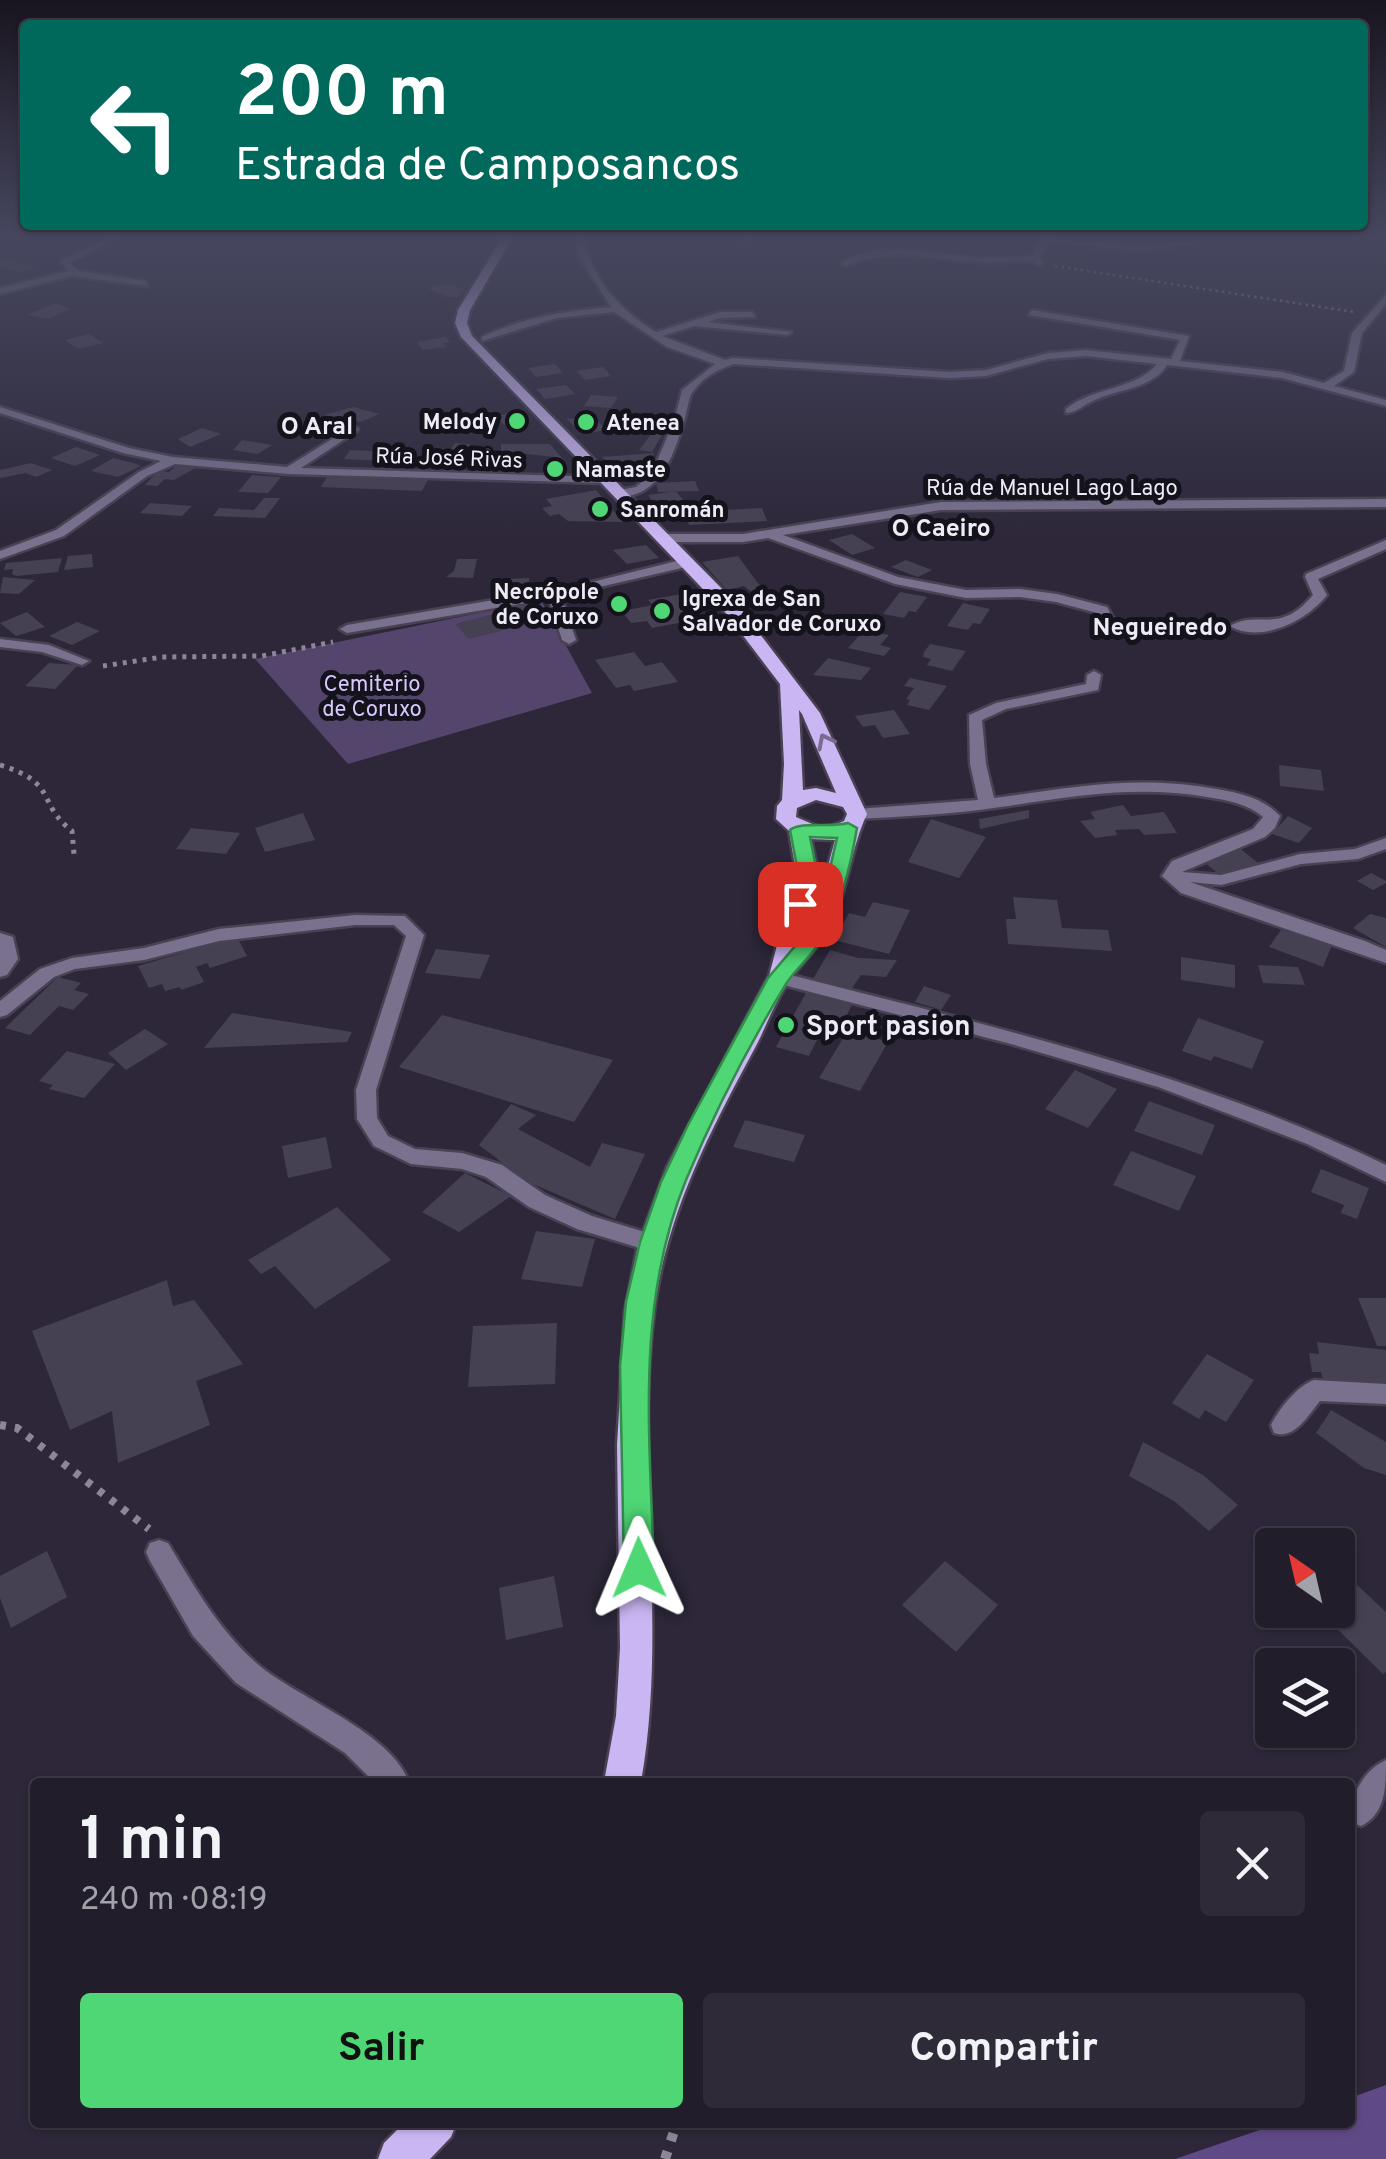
<!DOCTYPE html>
<html lang="es">
<head>
<meta charset="utf-8">
<style>
  :root { --surface:#221d2b; --page:#2e2a37; --text:#f1f3f6; --muted:#a2a2a9; --line:#3f3b47; --accent:#4fd675 }
  body { margin:0; font-family:Overpass,sans-serif; background:var(--page); color:var(--text); height:100vh; display:flex; flex-direction:column; font-size:38px; white-space:nowrap }
  * { box-sizing:border-box; margin:0 }
  p { font-size:32px; color:var(--muted) }
  .icon { flex:none; width:55px; height:55px; fill:none; stroke:currentColor; stroke-width:2; stroke-linecap:round; stroke-linejoin:round }
  .map { position:relative; flex:1; overflow:hidden }
  .details { position:absolute; left:30px; top:1778px; width:1325px; height:350px; display:flex; flex-direction:column; background:var(--surface); border-radius:10px; box-shadow:0 2px 8px #0004,0 0 0 2px var(--line) }
  .details>* { flex:none }
  .hud { position:absolute; left:20px; top:20px; width:1348px; height:210px; border-radius:10px; box-shadow:0 2px 8px #0004,0 0 0 2px var(--line); background:#00695c; color:#fff; overflow:hidden }
  .needle { width:65px; rotate:326deg }
  .fabs { position:absolute; left:1255px; top:1528px; display:grid; gap:20px }
  .fabs a { display:grid; place-items:center; width:100px; height:100px; border-radius:10px; background:var(--surface); box-shadow:0 2px 8px #0004,0 0 0 2px var(--line); font-size:50px }
  .pin { position:absolute; display:grid; place-items:center; width:85px; height:85px; color:#fff; margin:-42px; border-radius:20px; box-shadow:0 5px 15px #0006 }
  .me { position:absolute; width:110px; margin:-55px; rotate:359deg; stroke-linejoin:round; filter:drop-shadow(0 0 8px #0008) }
  .turn { display:flex; align-items:center; gap:35px; height:210px; padding:0 50px; font-size:45px }
  .turn .icon { width:130px; height:130px; stroke-width:2.5 }
  .turn b { display:block; font-size:70px; line-height:85px }
  .round { display:grid; place-items:center; flex:none; width:105px; height:105px; border-radius:10px; background:var(--page) }
  .summary { display:flex; align-items:center; justify-content:space-between; height:170px; padding:0 50px }
  h1 { font-size:60px; font-weight:700; line-height:75px }
  .primary-button { display:flex; gap:20px; margin-top:auto; padding:20px 50px }
  .primary-button a { flex:1; height:115px; border-radius:10px; background:var(--accent); color:#111; font-size:40px; font-weight:700; line-height:115px; text-align:center }
  .primary-button a+a { background:var(--page); color:var(--text) }
  .map>svg:first-child { display:block }
</style>
</head>
<body>
<div class="map">
<svg width="1386" height="2159" viewBox="0 0 1386 2159">
  <rect width="100%" height="100%" fill="#2d2739"/>
  <path fill="#53456c" d="M 541,600 L 592,693 L 348,764 L 255,659 Z"/>
  <path fill="#604987" d="M 1386,2085 L 1386,2159 L 1175,2159 L 1280,2123 L 1350,2122 L 1350,2098 Z"/>
  <path fill="#464053" d="M 8,260 L 36,267 L 20,272 L 0,266 L 0,262 Z
    M 433,285 L 458,285 L 456,288 L 463,289 L 458,297 L 447,297 L 430,290 Z
    M 55,303 L 70,309 L 49,319 L 27,315 Z
    M 89,334 L 103,343 L 78,349 L 65,340 Z
    M 446,337 L 450,342 L 443,343 L 446,347 L 423,350 L 417,342 Z
    M 555,364 L 563,373 L 536,377 L 528,368 Z
    M 603,367 L 611,376 L 585,380 L 576,371 Z
    M 566,385 L 575,394 L 545,399 L 536,389 Z
    M 591,395 L 618,397 L 611,408 L 584,406 Z
    M 353,407 L 379,414 L 361,422 L 324,415 Z
    M 522,411 L 530,421 L 504,425 L 494,416 Z
    M 592,416 L 607,430 L 581,434 L 567,419 Z
    M 202,428 L 221,434 L 190,447 L 178,439 Z
    M 653,432 L 663,433 L 652,452 L 639,450 Z
    M 242,440 L 272,445 L 258,454 L 233,450 Z
    M 455,443 L 470,444 L 456,466 L 440,465 Z
    M 501,444 L 550,444 L 562,458 L 501,451 Z
    M 76,447 L 100,455 L 75,466 L 51,458 Z
    M 350,450 L 390,452 L 384,461 L 344,459 Z
    M 654,453 L 645,479 L 629,482 L 602,457 Z
    M 113,458 L 133,463 L 141,466 L 118,477 L 91,471 Z
    M 31,463 L 52,470 L 36,477 L 25,473 L 0,478 L 0,470 Z
    M 177,465 L 197,467 L 174,480 L 165,479 L 157,486 L 145,485 L 158,471 L 169,472 Z
    M 252,475 L 281,477 L 268,493 L 238,492 Z
    M 327,477 L 428,480 L 422,491 L 321,487 Z
    M 695,481 L 699,491 L 658,492 L 656,483 Z
    M 596,490 L 623,522 L 568,521 L 559,514 L 550,516 L 542,508 L 552,506 L 546,499 Z
    M 676,491 L 688,506 L 659,510 L 648,495 Z
    M 264,498 L 280,498 L 265,518 L 213,516 L 219,508 L 254,510 Z
    M 150,503 L 192,506 L 182,516 L 140,513 Z
    M 762,508 L 767,521 L 689,525 L 685,512 Z
    M 852,534 L 875,548 L 852,555 L 829,540 Z
    M 646,545 L 659,558 L 627,564 L 613,550 Z
    M 92,554 L 93,567 L 64,570 L 68,556 Z
    M 738,556 L 757,582 L 766,591 L 753,593 L 744,586 L 727,590 L 702,562 Z
    M 62,558 L 58,572 L 16,576 L 12,574 L 13,569 L 4,570 L 6,563 Z
    M 457,559 L 477,559 L 473,578 L 446,577 L 454,571 Z
    M 906,560 L 932,570 L 918,577 L 891,567 Z
    M 3,577 L 35,580 L 19,594 L 0,593 Z
    M 529,578 L 530,590 L 507,591 L 507,579 Z
    M 900,592 L 927,597 L 916,612 L 909,611 L 904,618 L 883,614 Z
    M 682,594 L 706,604 L 701,611 L 704,618 L 652,628 L 647,621 L 631,623 L 622,611 L 653,605 L 648,600 Z
    M 536,603 L 551,618 L 469,639 L 455,624 Z
    M 963,603 L 990,609 L 980,624 L 973,623 L 968,630 L 947,626 Z
    M 27,612 L 45,627 L 16,636 L 0,623 Z
    M 77,622 L 100,631 L 72,645 L 49,636 Z
    M 864,630 L 889,635 L 880,645 L 891,648 L 884,656 L 848,648 Z
    M 930,644 L 966,651 L 952,671 L 927,665 L 931,659 L 923,657 L 924,652 Z
    M 634,652 L 645,666 L 662,662 L 678,682 L 634,691 L 630,685 L 616,688 L 595,660 Z
    M 828,658 L 871,668 L 861,680 L 813,675 Z
    M 49,663 L 78,665 L 55,689 L 25,686 Z
    M 910,678 L 947,686 L 929,710 L 907,705 L 910,700 L 906,699 L 914,688 L 904,686 Z
    M 894,710 L 910,734 L 883,738 L 875,725 L 863,727 L 855,716 Z
    M 1279,765 L 1321,770 L 1324,791 L 1280,786 Z
    M 1123,805 L 1131,816 L 1164,812 L 1177,833 L 1144,835 L 1139,829 L 1115,830 L 1117,835 L 1095,838 L 1080,821 L 1095,819 L 1090,812 Z
    M 1029,810 L 1029,818 L 980,829 L 979,819 Z
    M 303,813 L 315,840 L 265,852 L 255,828 Z
    M 1288,816 L 1312,828 L 1299,843 L 1272,834 Z
    M 931,819 L 986,837 L 959,878 L 908,862 Z
    M 191,828 L 240,833 L 226,854 L 176,849 Z
    M 1238,847 L 1262,866 L 1220,875 L 1200,859 Z
    M 1371,873 L 1386,881 L 1386,883 L 1373,890 L 1357,881 Z
    M 1013,897 L 1057,900 L 1062,928 L 1108,930 L 1112,951 L 1008,944 L 1006,919 L 1016,919 Z
    M 873,902 L 910,910 L 889,954 L 834,940 L 849,913 L 865,917 Z
    M 1370,914 L 1386,918 L 1386,947 L 1353,928 Z
    M 1281,930 L 1332,945 L 1323,967 L 1269,947 Z
    M 237,937 L 247,956 L 210,968 L 207,963 L 196,967 L 204,982 L 181,990 L 180,987 L 165,991 L 162,984 L 149,988 L 138,966 Z
    M 436,949 L 490,955 L 480,979 L 425,973 Z
    M 830,950 L 858,958 L 897,960 L 886,977 L 861,975 L 852,988 L 845,987 L 813,979 Z
    M 1181,957 L 1235,965 L 1235,988 L 1181,980 Z
    M 1258,965 L 1298,967 L 1305,985 L 1263,983 Z
    M 58,977 L 81,983 L 74,990 L 89,994 L 73,1010 L 59,1006 L 30,1035 L 5,1028 Z
    M 924,986 L 951,995 L 941,1010 L 915,1002 Z
    M 806,993 L 852,1005 L 843,1022 L 833,1019 L 829,1027 L 824,1026 L 809,1056 L 776,1047 Z
    M 232,1013 L 352,1032 L 347,1042 L 204,1048 Z
    M 442,1015 L 613,1060 L 574,1122 L 399,1067 Z
    M 1198,1018 L 1264,1041 L 1252,1069 L 1214,1056 L 1211,1061 L 1182,1051 Z
    M 145,1029 L 168,1044 L 126,1070 L 108,1053 Z
    M 848,1030 L 888,1042 L 860,1091 L 819,1078 Z
    M 67,1051 L 115,1064 L 84,1098 L 49,1089 L 53,1085 L 39,1081 Z
    M 1075,1070 L 1117,1089 L 1088,1128 L 1045,1109 Z
    M 1149,1101 L 1215,1125 L 1202,1155 L 1134,1131 Z
    M 511,1104 L 536,1115 L 518,1129 L 590,1167 L 602,1143 L 645,1154 L 615,1219 L 528,1182 L 479,1145 Z
    M 745,1120 L 805,1135 L 794,1162 L 733,1147 Z
    M 326,1137 L 332,1168 L 288,1178 L 282,1146 Z
    M 1131,1151 L 1196,1176 L 1179,1211 L 1113,1185 Z
    M 1321,1169 L 1369,1188 L 1357,1219 L 1341,1213 L 1344,1205 L 1311,1192 Z
    M 465,1173 L 511,1196 L 459,1232 L 422,1212 Z
    M 337,1207 L 391,1260 L 315,1309 L 275,1266 L 261,1274 L 248,1260 Z
    M 536,1231 L 595,1239 L 582,1287 L 521,1279 Z
    M 167,1280 L 173,1306 L 194,1300 L 243,1364 L 196,1381 L 210,1425 L 118,1463 L 112,1411 L 70,1430 L 32,1331 Z
    M 1358,1298 L 1386,1298 L 1386,1346 L 1377,1346 Z
    M 557,1323 L 555,1384 L 468,1387 L 473,1326 Z
    M 1317,1342 L 1386,1350 L 1386,1387 L 1323,1380 L 1321,1372 L 1312,1372 L 1309,1353 L 1319,1354 Z
    M 1207,1354 L 1254,1380 L 1226,1422 L 1205,1410 L 1199,1419 L 1172,1403 Z
    M 1331,1410 L 1386,1442 L 1386,1475 L 1364,1468 L 1316,1433 Z
    M 1143,1442 L 1203,1475 L 1238,1505 L 1209,1531 L 1174,1501 L 1129,1476 Z
    M 47,1551 L 67,1597 L 11,1628 L 0,1598 L 0,1576 Z
    M 945,1561 L 998,1605 L 956,1652 L 902,1605 Z
    M 554,1576 L 563,1627 L 506,1640 L 499,1588 Z
    M 1356,1584 L 1386,1612 L 1386,1672 L 1383,1674 L 1320,1612 L 1338,1610 L 1338,1598 Z"/>
  <g fill="none" stroke-linecap="round" stroke-linejoin="round">
    <defs>
      <path id="lane" d="M 1044,238 L 1143,247 L 1195,240 L 1198,242 L 1143,251 L 1042,241 Z"/>
      <path id="street" d="M 112,235 L 123,235 L 70,263 L 79,271 L 145,281 L 148,286 L 72,276 L 0,294 L 0,288 L 69,271 L 61,261 Z
        M 574,235 L 582,235 C 593,280 618,309 656,332 L 720,312 L 752,312 L 755,317 L 721,318 L 708,322 L 792,332 L 787,335 L 694,326 L 662,336 L 725,360 L 733,358 L 950,372 L 986,370 L 1048,353 L 1086,350 L 1171,359 L 1180,340 L 1029,315 L 1032,310 L 1189,336 L 1180,361 L 1283,372 L 1324,383 L 1344,371 L 1352,333 L 1386,295 L 1386,304 L 1362,333 L 1354,372 L 1334,386 L 1386,400 L 1386,406 L 1282,378 L 1167,365 C 1152,389 1118,389 1095,400 C 1084,404 1077,413 1066,413 L 1066,409 C 1092,387 1136,390 1157,364 L 1086,356 L 1048,359 L 986,376 L 950,378 L 734,364 C 719,369 705,376 695,389 C 688,396 688,408 685,418 C 674,455 660,499 615,497 L 615,491 L 636,487 L 652,473 L 675,418 L 682,390 L 715,364 L 667,347 L 614,312 L 557,318 L 482,341 L 482,337 C 523,317 565,311 611,307 L 579,256 Z
        M 742,235 L 750,235 L 747,242 L 741,242 Z
        M 1042,235 L 1050,235 L 1040,259 L 1043,263 L 1039,266 L 1033,261 C 1015,261 996,263 978,262 C 924,260 900,246 845,266 L 841,263 C 883,236 932,255 978,257 C 996,258 1015,256 1033,256 Z
        M 0,407 L 129,448 L 173,457 L 287,467 L 353,426 L 358,429 L 357,431 L 301,468 L 605,477 L 611,480 L 605,483 L 289,474 L 175,464 L 147,476 L 64,536 L 0,559 L 0,551 L 56,530 L 139,472 L 161,461 L 123,453 L 0,413 Z
        M 1386,499 L 1386,507 L 941,510 L 783,535 L 898,577 L 966,590 L 1020,589 L 1057,594 L 1107,607 L 1113,618 L 1106,622 L 1101,621 L 1097,613 L 1056,602 L 1020,597 L 966,598 L 895,584 L 768,538 L 743,542 L 662,542 L 656,538 L 662,534 L 743,534 L 941,502 Z
        M 1386,540 L 1386,549 L 1318,579 L 1327,595 C 1307,621 1260,644 1230,626 C 1259,609 1279,636 1313,595 L 1305,577 L 1306,574 Z
        M 685,559 L 690,560 L 690,566 L 561,596 L 576,640 L 569,644 L 562,640 L 549,599 L 347,633 L 340,629 L 347,625 L 576,586 Z
        M 0,639 L 49,645 L 89,661 L 82,665 L 42,652 L 0,647 Z
        M 1094,671 L 1101,675 L 1098,690 L 1006,709 L 982,720 L 986,764 L 994,798 C 1070,788 1132,775 1210,788 C 1235,792 1263,797 1280,816 L 1275,828 L 1265,837 L 1182,872 L 1221,875 L 1300,854 L 1355,849 L 1386,838 L 1386,849 L 1358,859 L 1301,864 L 1221,885 L 1190,882 L 1365,941 L 1386,950 L 1386,963 L 1181,893 L 1162,876 L 1172,861 L 1253,829 L 1263,817 C 1248,804 1227,800 1207,797 C 1123,783 1053,801 971,811 C 933,815 895,817 857,819 L 849,814 L 857,809 L 978,800 L 970,764 L 969,715 L 996,703 L 1086,684 L 1087,675 Z
        M 355,915 L 405,916 L 424,935 L 376,1090 L 377,1118 L 388,1136 L 415,1149 L 462,1153 L 502,1165 L 545,1195 L 592,1216 L 661,1237 L 664,1243 L 661,1249 L 653,1252 L 577,1229 L 529,1207 L 486,1177 L 462,1169 L 411,1164 L 374,1146 L 357,1119 L 356,1090 L 406,936 L 394,925 L 355,925 L 219,941 L 144,960 L 75,969 L 54,977 L 7,1015 L 0,1017 L 0,1001 L 40,969 L 72,958 L 144,948 L 219,929 Z
        M 0,933 L 13,937 L 18,959 L 7,975 L 0,977 Z
        M 779,972 C 986,1025 1193,1072 1386,1165 L 1386,1182 L 1307,1144 L 1158,1087 L 1011,1044 L 772,982 L 770,978 Z
        M 1314,1380 L 1386,1384 L 1386,1404 L 1320,1401 C 1308,1415 1295,1440 1274,1433 L 1271,1425 C 1279,1409 1297,1386 1314,1380 Z
        M 159,1540 L 168,1543 C 194,1586 217,1627 254,1661 C 293,1697 390,1730 409,1782 L 374,1782 L 345,1753 L 236,1683 L 193,1636 L 150,1561 L 146,1552 L 150,1543 Z
        M 1386,1760 C 1386,1786 1386,1814 1361,1826 L 1350,1822 C 1349,1798 1363,1770 1386,1760 Z"/>
      <path id="primary" d="M 504,235 L 514,235 L 470,310 L 467,323 L 472,336 L 737,604 L 820,713 L 867,814 C 850,850 848,892 829,929 C 817,951 796,967 784,989 C 773,1007 766,1026 757,1044 C 711,1130 666,1213 654,1312 C 634,1469 669,1623 641,1782 L 604,1782 L 616,1716 L 620,1648 L 617,1445 L 625,1311 L 638,1245 L 667,1167 L 769,976 L 796,872 L 789,831 L 776,819 L 777,806 L 782,800 L 784,764 L 780,684 L 725,612 L 461,337 L 455,323 L 458,310 ZM 799,710 L 802,714 L 836,793 L 816,788 L 803,790 ZM 816,800 L 843,807 L 847,814 L 844,821 L 824,829 L 796,817 L 797,808 ZM 811,839 L 835,840 L 818,902 L 801,938 L 818,872 Z
        M 405,2122 L 457,2122 L 451,2137 L 430,2159 L 378,2159 L 384,2143 Z"/>
    </defs>
    <use href="#lane" stroke="#484253" stroke-width="6"/>
    <use href="#street" stroke="#484253" stroke-width="5"/>
    <use href="#primary" stroke="#484253" stroke-width="5"/>
    <path stroke="#8c8796" stroke-width="2.5" stroke-dasharray="2.5 4" stroke-linecap="butt" d="M 1055,266 L 1354,312"/>
    <path stroke="#8c8796" stroke-width="5" stroke-dasharray="4 6" stroke-linecap="butt" d="M 103,666 L 162,657 L 262,656 L 333,642
      M 0,765 C 59,783 36,803 72,831 L 74,854"/>
    <path stroke="#8c8796" stroke-width="8" stroke-dasharray="6 9" stroke-linecap="butt" d="M 0,1425 L 17,1428 L 149,1529"/>
    <path stroke="#8c8796" stroke-width="10" stroke-dasharray="8 11" stroke-linecap="butt" d="M 665,2159 L 677,2122"/>
    <use href="#lane" fill="#7a718e" fill-rule="evenodd"/>
    <use href="#street" fill="#7a718e" fill-rule="evenodd"/>
    <use href="#primary" fill="#cab6f2" fill-rule="evenodd"/>
  </g>
  <defs><path id="oneway-chevron" d="M-2-3.5L2.5 0L-2 3.5" fill="none" stroke-width="1.6" stroke-linecap="round" stroke-linejoin="round" transform="scale(2.5)"/></defs>
  <use stroke="#786c91" href="#oneway-chevron" transform="translate(825 741) rotate(-117)"/>
  <linearGradient id="sky" x2="0" y2="1"><stop stop-color="#19151f"/><stop offset="0.44" stop-color="#46475f"/><stop offset="1" stop-color="#46475f" stop-opacity="0"/></linearGradient>
  <rect width="1386" height="538" fill="url(#sky)"/>
  <path fill="#4fd675" stroke="#338b4c" stroke-width="2.5" d="M 848,823 L 857,828 C 850,868 841,908 819,943 C 810,958 795,969 786,984 C 749,1045 714,1113 686,1180 C 635,1305 650,1437 654,1568 L 650,1579 L 639,1583 L 628,1579 L 624,1568 L 620,1366 L 626,1302 L 640,1242 L 661,1182 L 688,1125 L 768,978 L 801,939 L 827,881 L 837,838 L 810,837 L 817,872 L 810,904 L 800,910 L 793,908 L 790,904 L 798,872 L 790,830 C 801,821 830,828 848,823 Z"/>
  <g fill="#4fd675" stroke="#14121a" stroke-width="4">
    <circle cx="517" cy="421" r="10"/>
    <circle cx="586" cy="422" r="10"/>
    <circle cx="555" cy="469" r="10"/>
    <circle cx="600" cy="509" r="10"/>
    <circle cx="619" cy="604" r="10"/>
    <circle cx="662" cy="611" r="10"/>
    <circle cx="786" cy="1025" r="10"/>
  </g>
  <g text-anchor="middle" stroke-width="10" stroke-linejoin="round" paint-order="stroke">
    <g font-size="22" font-weight="bold" fill="#eeeaf6" stroke="#14121a" text-anchor="start">
      <text x="497" y="429" text-anchor="end">Melody</text>
      <text x="606" y="430">Atenea</text>
      <text x="575" y="477">Namaste</text>
      <text x="620" y="517">Sanromán</text>
      <text x="599" y="599" text-anchor="end">Necrópole<tspan x="599" dy="25">de Coruxo</tspan></text>
      <text x="682" y="606">Igrexa de San<tspan x="682" dy="25">Salvador de Coruxo</tspan></text>
    </g>
    <g font-size="22" fill="#eeeaf6" stroke="#14121a">
      <text transform="translate(449 457) rotate(2)" y="8">Rúa José Rivas</text>
      <text x="1052" y="495">Rúa de Manuel Lago Lago</text>
    </g>
    <g font-size="22" fill="#d9c7ff" stroke="#14121a">
      <text x="372" y="691">Cemiterio<tspan x="372" dy="25">de Coruxo</tspan></text>
    </g>
    <g font-size="25" font-weight="bold" fill="#eeeaf6" stroke="#14121a">
      <text x="317" y="434">O Aral</text>
      <text x="941" y="536">O Caeiro</text>
      <text x="1160" y="635">Negueiredo</text>
    </g>
    <g font-size="28" font-weight="bold" fill="#eeeaf6" stroke="#14121a" text-anchor="start">
      <text x="806" y="1035">Sport pasion</text>
    </g>
  </g>
</svg>
<div class="fabs">
<a><svg class="needle" viewBox="-14 -14 28 28"><path d="M0-13l5 13h-10z" fill="#e53935"/><path d="M0 13l5-13h-10z" fill="#a2a2a9"/></svg></a>
<a><svg class="icon" aria-label="layers" viewBox="0 0 24 24"><path d="M12 4l9 5-9 5-9-5zM3 14l9 5 9-5"/></svg></a>
</div>
<div class="pin" style="left:800px;top:904px;background:#d93025"><svg class="icon" aria-label="arrive" viewBox="0 0 24 24"><path d="M6 21V4h12l-3 4 3 4H6"/></svg></div>
<svg class="me" style="left:639px;top:1568px" viewBox="-20 -20 40 40"><path d="M0-17L14 15 0 8-14 15z" fill="#4fd675" stroke="#fff" stroke-width="4"/></svg>
<div class="hud">
<div class="turn"><svg class="icon" aria-label="left" viewBox="0 0 24 24"><path d="M17 20v-9H6M10 6l-5 5 5 5"/></svg><div><b>200 m</b>Estrada de Camposancos</div></div>
</div>
<section class="details">
<div class="summary"><div><h1>1 min</h1><p>240 m · 08:19</p></div><a class="round"><svg class="icon" aria-label="close" viewBox="0 0 24 24"><path d="M6 6l12 12M18 6L6 18"/></svg></a></div>
<div class="primary-button"><a>Salir</a><a>Compartir</a></div>
</section>
</div>
</body>
</html>
